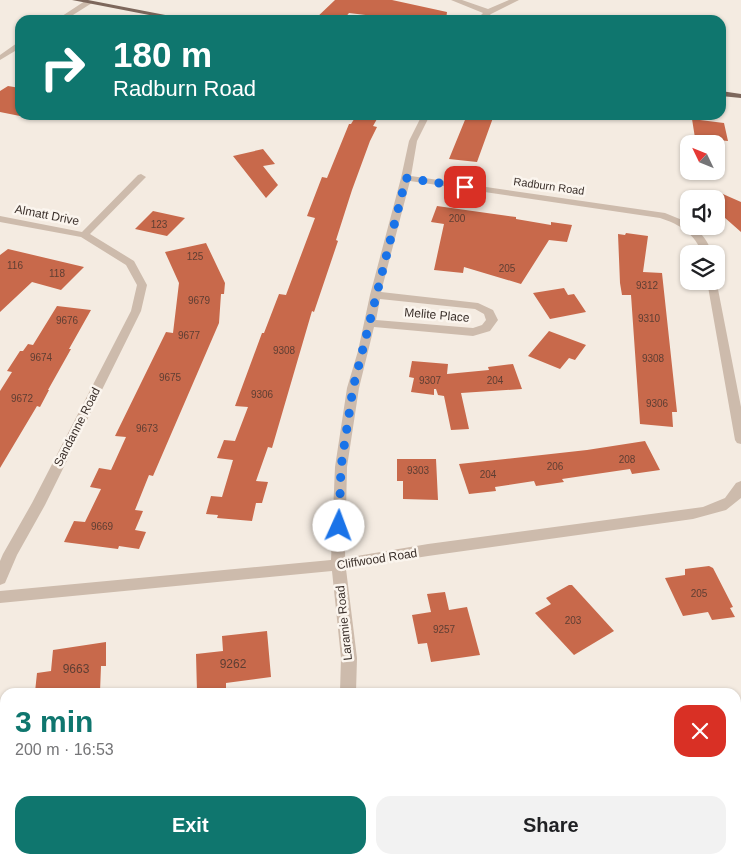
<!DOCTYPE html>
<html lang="en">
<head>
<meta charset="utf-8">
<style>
  :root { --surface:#fff; --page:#f2f2f2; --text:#202124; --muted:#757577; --accent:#0f766e }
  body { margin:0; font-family:Helvetica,sans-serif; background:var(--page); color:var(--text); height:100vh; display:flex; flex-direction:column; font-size:19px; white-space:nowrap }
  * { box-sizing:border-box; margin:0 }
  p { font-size:16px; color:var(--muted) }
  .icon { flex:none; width:28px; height:28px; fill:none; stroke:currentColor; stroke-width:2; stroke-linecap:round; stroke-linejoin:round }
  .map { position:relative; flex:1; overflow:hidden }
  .drawer { position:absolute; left:0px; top:688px; width:741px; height:176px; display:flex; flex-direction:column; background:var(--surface); border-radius:15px 15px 0 0; box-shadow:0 1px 4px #0004 }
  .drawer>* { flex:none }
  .banner { position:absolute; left:15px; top:15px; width:711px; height:105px; border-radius:15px; box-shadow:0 1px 4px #0004; background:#0f766e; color:#fff; overflow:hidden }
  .needle { width:32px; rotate:313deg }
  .controls { position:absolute; left:680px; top:135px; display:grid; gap:10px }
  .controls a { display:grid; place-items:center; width:45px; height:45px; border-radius:10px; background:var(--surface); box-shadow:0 1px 4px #0004; font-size:25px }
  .pin { position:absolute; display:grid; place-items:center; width:42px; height:42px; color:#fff; margin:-21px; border-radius:10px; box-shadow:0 2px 8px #0006 }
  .me { position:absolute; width:55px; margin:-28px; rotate:2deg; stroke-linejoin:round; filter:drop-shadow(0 0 4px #0008) }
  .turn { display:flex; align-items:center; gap:18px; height:105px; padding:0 15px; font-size:22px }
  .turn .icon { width:65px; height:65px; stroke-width:2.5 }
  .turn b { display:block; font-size:35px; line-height:42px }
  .round { display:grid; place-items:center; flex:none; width:52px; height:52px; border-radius:15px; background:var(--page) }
  .head { display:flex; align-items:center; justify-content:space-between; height:85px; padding:0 15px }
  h1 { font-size:30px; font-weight:800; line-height:38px; color:var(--accent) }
  .primary-button { display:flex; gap:10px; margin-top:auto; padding:10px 15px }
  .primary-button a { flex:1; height:58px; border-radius:15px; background:var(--accent); color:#fff; font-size:20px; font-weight:800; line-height:58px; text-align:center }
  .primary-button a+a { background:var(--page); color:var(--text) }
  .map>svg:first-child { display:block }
</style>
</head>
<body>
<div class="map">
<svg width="741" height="863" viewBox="0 0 741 863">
  <rect width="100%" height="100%" fill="#f4ebe1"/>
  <path fill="#c8694b" d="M 335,0 L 392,0 L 447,12 L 446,20 L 407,20 L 349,13 L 343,20 L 314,20 Z
    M 8,86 L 20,88 L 20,116 L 0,112 L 0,91 Z
    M 467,115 L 494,115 L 477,162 L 449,159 Z
    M 356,116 L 377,119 L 373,126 L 377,127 L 370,141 L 352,190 L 336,240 L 338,241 L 314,312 L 312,311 L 272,448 L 268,447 L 256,481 L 268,482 L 262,503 L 256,503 L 252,521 L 217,518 L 218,515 L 206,514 L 211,496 L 222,497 L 233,460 L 217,458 L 224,440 L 235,441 L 248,407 L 235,406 L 262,333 L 264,333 L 279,294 L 286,295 L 315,218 L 307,216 L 322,177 L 327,178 L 349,124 L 351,124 Z
    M 692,119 L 724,123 L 728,141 L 695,138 Z
    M 263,149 L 275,164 L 263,166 L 278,185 L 266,198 L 233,156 Z
    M 716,191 L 741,202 L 741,232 L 716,210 Z
    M 437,206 L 516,217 L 516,219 L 551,225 L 551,222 L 572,225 L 567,242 L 549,240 L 521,284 L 464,267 L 463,273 L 434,270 L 444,224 L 431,222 Z
    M 153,211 L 185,218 L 167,236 L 135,229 Z
    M 626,233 L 648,236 L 643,272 L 662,273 L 677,412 L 672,412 L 673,427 L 640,424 L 631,295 L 622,295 L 620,283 L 618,234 L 625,235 Z
    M 206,243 L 225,283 L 224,294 L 221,294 L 219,323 L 153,476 L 149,475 L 135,510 L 143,511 L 135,530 L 146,532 L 139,549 L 119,546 L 118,549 L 64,542 L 74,521 L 85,522 L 101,489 L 90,487 L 99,468 L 111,470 L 126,437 L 115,436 L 166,332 L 173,333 L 179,283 L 165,252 Z
    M 8,249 L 84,267 L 61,290 L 32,282 L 0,312 L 0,255 Z
    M 564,288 L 568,295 L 574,294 L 586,312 L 550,319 L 533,293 Z
    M 57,306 L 91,310 L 69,349 L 71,349 L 48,390 L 49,390 L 40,407 L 37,406 L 0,468 L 0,391 L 12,372 L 7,371 L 20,351 L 23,351 L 28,344 L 33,345 Z
    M 549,331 L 586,345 L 575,360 L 569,358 L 560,369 L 528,356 Z
    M 412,361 L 448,364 L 447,374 L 489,370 L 488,367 L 513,364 L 522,389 L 461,393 L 469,429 L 451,430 L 444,396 L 438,395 L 436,389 L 434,389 L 434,395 L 411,392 L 414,378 L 409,377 Z
    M 645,441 L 660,470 L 632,474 L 630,469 L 562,479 L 564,482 L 536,486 L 534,481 L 495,487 L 496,491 L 469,494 L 459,464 L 587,450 Z
    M 397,459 L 436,459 L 438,500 L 403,499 L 403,481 L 397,481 Z
    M 709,566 L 713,568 L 733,607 L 730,608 L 735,617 L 712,620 L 708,612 L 683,616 L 665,578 L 685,575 L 685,569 Z
    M 569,585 L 572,585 L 614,631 L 574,655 L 535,613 L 551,604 L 546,598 Z
    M 445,592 L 449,610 L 467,607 L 480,655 L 431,662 L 427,643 L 418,644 L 412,615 L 431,612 L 427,594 Z
    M 267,631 L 271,677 L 226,683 L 226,691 L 197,692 L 196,654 L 223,651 L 222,636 Z
    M 106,642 L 106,666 L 101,666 L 100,692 L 35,692 L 37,673 L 51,671 L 53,650 Z"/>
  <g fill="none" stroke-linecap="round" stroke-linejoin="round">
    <path fill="#cdbbac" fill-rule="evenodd" d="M 451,0 L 462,0 L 488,9 L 509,0 L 519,0 L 491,14 L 484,20 L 476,20 L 483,13 Z
      M 85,1 L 92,3 L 65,20 L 56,20 Z
      M 17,43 L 20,43 L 20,48 L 0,60 L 0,55 Z
      M 422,115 L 430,115 L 417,141 L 411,176 L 665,213 L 687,222 L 689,226 L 693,226 C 702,234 709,242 712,254 L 702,254 C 696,234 679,224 660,218 L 410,181 L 381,292 L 478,303 L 493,310 L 498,320 L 490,331 L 473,336 L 374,327 L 359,388 L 347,467 L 345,558 L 428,544 L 703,507 L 725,498 L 736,483 L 741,481 L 741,498 L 726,510 L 693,519 L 428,556 L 346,569 L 357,658 L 356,692 L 340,692 L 341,658 L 332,571 L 0,603 L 0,591 L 331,560 L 335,467 L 347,388 L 358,351 L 370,295 L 401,178 L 409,141 ZM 380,299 L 475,309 L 484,314 L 486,320 L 482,325 L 473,328 L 376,320 Z
      M 141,174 L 146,177 L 144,179 L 90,234 L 134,261 L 147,285 L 141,311 L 45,505 L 17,555 L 5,583 L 0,585 L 0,561 L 3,554 L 32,503 L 131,311 L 137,285 L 126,265 L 81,237 L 0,222 L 0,216 L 82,232 L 138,175 Z
      M 716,279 L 741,407 L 741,444 L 737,443 L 735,440 L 707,281 L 716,281 Z
      M 335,859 L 353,859 L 353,863 L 335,863 Z"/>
    <path fill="#7d675c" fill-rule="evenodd" d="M 72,0 L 88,0 L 191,20 L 175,20 Z
      M 721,91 L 741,94 L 741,98 L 721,96 Z"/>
  </g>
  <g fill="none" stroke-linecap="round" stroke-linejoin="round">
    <path stroke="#1a73e8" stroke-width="9" stroke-dasharray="0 16.2" d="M 339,526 L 341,467 L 353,388 L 406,178 L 465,187"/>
  </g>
  <g text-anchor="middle" stroke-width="5" stroke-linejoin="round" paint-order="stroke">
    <g font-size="10" fill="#5e3e33">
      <text x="457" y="222">200</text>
      <text x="159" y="228">123</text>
      <text x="195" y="260">125</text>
      <text x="15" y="269">116</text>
      <text x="507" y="272">205</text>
      <text x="57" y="277">118</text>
      <text x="647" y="289">9312</text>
      <text x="199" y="304">9679</text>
      <text x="649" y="322">9310</text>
      <text x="67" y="324">9676</text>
      <text x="189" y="339">9677</text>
      <text x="284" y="354">9308</text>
      <text x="41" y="361">9674</text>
      <text x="653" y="362">9308</text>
      <text x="170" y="381">9675</text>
      <text x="430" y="384">9307</text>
      <text x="495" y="384">204</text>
      <text x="262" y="398">9306</text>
      <text x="22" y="402">9672</text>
      <text x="657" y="407">9306</text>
      <text x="147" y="432">9673</text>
      <text x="627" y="463">208</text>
      <text x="555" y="470">206</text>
      <text x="418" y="474">9303</text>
      <text x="488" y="478">204</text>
      <text x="102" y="530">9669</text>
      <text x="699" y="597">205</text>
      <text x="573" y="624">203</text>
      <text x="444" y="633">9257</text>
    </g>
    <g font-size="11" fill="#3b302b" stroke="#fbf5ee">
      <text transform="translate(549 186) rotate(8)" y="4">Radburn Road</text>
    </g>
    <g font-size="12" fill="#3b302b" stroke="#fbf5ee">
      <text transform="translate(47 215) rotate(11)" y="4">Almatt Drive</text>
      <text transform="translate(437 315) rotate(5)" y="4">Melite Place</text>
      <text transform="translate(77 427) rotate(-63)" y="4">Sandanne Road</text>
      <text transform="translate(377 559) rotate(-9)" y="4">Cliffwood Road</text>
      <text transform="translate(344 623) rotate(-96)" y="4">Laramie Road</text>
    </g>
    <g font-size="12" fill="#5e3e33">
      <text x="233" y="668">9262</text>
      <text x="76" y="673">9663</text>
    </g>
  </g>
</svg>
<div class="controls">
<a><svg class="needle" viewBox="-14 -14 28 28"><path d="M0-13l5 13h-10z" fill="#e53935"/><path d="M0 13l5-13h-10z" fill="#757577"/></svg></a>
<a><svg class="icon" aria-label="sound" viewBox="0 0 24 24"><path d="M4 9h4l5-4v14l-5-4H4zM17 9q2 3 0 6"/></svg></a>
<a><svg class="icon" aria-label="layers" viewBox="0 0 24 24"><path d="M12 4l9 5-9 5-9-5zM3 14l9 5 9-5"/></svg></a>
</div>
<div class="pin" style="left:465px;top:187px;background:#d93025"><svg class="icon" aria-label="arrive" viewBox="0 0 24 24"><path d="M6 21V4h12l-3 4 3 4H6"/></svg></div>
<svg class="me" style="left:339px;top:526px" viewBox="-20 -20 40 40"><circle r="19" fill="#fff"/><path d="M0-13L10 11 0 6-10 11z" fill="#1a73e8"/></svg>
<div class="banner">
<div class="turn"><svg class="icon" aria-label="right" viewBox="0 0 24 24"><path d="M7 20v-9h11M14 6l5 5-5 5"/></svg><div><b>180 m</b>Radburn Road</div></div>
</div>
<section class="drawer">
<div class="head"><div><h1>3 min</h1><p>200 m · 16:53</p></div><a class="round" style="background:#d93025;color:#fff"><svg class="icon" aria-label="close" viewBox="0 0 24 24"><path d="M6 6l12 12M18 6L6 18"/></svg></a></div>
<div class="primary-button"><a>Exit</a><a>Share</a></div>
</section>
</div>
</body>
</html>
